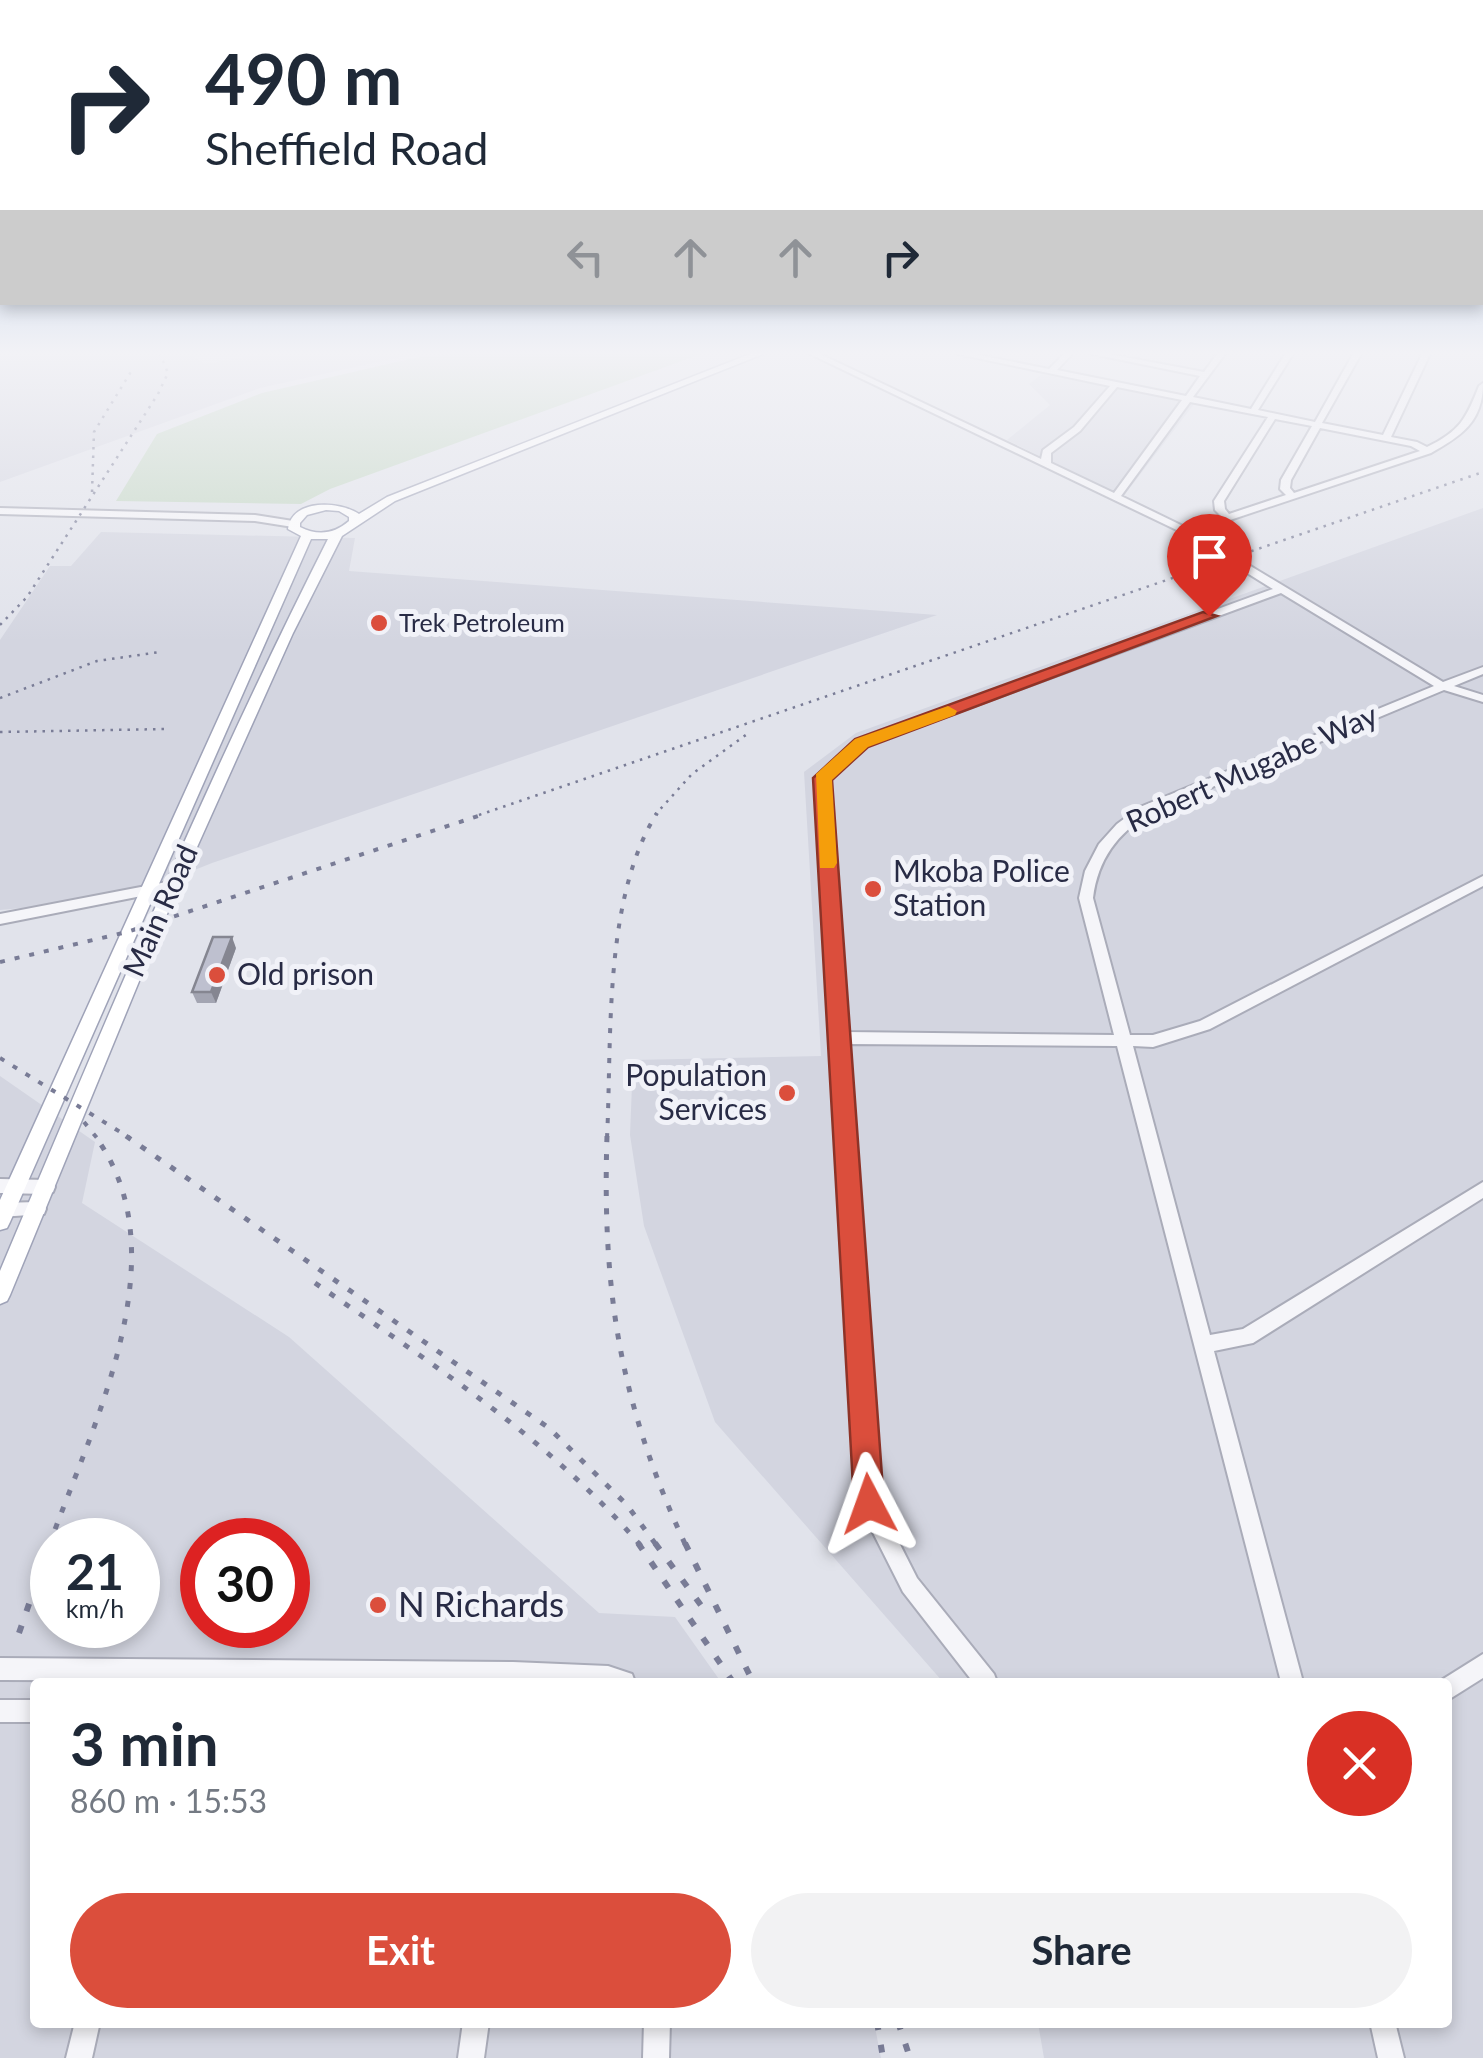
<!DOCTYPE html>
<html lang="en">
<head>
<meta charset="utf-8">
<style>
  :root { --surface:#fff; --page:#f2f2f3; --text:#1f2937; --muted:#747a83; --accent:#db4e3c }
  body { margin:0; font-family:Lato,sans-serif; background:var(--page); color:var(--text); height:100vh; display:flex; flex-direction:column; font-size:38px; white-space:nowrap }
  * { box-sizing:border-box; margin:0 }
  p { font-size:32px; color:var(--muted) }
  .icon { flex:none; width:55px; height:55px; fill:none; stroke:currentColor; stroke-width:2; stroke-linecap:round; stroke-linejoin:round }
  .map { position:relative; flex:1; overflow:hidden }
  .side { position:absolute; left:30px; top:1678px; width:1422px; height:350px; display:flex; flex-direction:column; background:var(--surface); border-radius:10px; box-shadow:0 5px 15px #0003 }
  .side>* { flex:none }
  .top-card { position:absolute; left:0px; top:0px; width:1485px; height:305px; box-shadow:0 5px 15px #0003; background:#fff; color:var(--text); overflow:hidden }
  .speed { position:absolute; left:30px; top:1518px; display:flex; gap:20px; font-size:50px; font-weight:700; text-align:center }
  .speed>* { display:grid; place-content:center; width:130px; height:130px; border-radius:50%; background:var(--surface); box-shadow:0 5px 15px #0003; line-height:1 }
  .speed small { font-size:25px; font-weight:400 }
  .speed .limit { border:15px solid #d22; background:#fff; color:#111 }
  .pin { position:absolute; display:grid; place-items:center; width:85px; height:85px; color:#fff; margin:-102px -42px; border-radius:50% 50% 50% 0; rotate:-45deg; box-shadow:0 0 10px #0007 }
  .pin .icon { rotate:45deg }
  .me { position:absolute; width:110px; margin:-55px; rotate:356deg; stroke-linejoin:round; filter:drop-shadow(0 0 8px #0008) }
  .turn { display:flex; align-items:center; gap:35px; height:210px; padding:0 40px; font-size:45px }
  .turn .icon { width:130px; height:130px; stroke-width:2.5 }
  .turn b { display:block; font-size:70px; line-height:85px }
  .lanes { display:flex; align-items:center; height:95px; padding:0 40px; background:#0003; justify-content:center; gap:50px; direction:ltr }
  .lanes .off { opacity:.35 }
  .round { display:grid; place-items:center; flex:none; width:105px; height:105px; border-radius:52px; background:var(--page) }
  .overview { display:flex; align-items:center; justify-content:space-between; height:170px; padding:0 40px }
  h1 { font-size:60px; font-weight:700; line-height:75px }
  .action { display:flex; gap:20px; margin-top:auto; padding:20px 40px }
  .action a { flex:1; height:115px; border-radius:60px; background:var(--accent); color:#fff; font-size:40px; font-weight:700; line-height:115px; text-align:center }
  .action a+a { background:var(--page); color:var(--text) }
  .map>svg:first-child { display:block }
</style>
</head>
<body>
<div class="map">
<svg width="1483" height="2058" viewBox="0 0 1483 2058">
  <rect width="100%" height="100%" fill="#e1e3eb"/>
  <path fill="#d3d5e0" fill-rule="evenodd" d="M 0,354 L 190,354 L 205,364 L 264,354 L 414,354 L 260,388 L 0,482 Z
    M 1042,374 L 1194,404 L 1123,497 L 1007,440 L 1050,405 L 1029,384 Z
    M 1483,508 L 1483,2058 L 1044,2058 L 1038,2023 L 1448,2022 L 1448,1682 L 943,1682 L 715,1422 L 644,1226 L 630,1135 L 633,1060 L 821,1056 L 804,772 L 856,733 Z
    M 101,532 L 355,538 L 349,571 L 937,615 L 212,863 L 122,899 L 0,910 L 0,640 L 50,566 L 71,566 Z
    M 0,1076 L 95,1142 L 82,1203 L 289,1337 L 599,1613 L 675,1617 L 721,1682 L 35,1682 L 35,2022 L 874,2022 L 881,2058 L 0,2058 ZM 52,1540 L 138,1540 L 138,1625 L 52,1625 ZM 202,1540 L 288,1540 L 288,1625 L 202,1625 Z"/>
  <path fill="#c2d6c2" d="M 451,354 L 701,354 L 330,489 L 301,504 L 116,501 L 157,434 L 262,393 L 414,358 Z"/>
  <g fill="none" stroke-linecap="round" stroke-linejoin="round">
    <defs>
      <path id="minor" d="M 810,354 L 820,354 L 1041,459 L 1043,450 L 1074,427 L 1110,386 L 958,354 L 974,354 L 1049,369 L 1064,354 L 1072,354 L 1057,370 L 1186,396 L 1200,376 L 1092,354 L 1109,354 L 1204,372 L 1217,354 L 1225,354 L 1193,397 L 1251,409 L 1285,354 L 1293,354 L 1258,410 L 1315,422 L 1353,354 L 1361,354 L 1322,423 L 1383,435 L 1422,354 L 1430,354 L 1391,437 L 1417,442 L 1427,447 C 1460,431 1466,419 1479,386 L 1483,383 C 1483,422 1461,436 1431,453 L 1194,532 L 1443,682 L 1483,667 L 1483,674 L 1454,686 L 1483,695 L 1483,702 L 1444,690 L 1150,813 C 1117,834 1098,859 1093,898 L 1130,1035 L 1153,1035 L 1200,1021 L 1483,876 L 1483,886 L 1210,1029 L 1153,1047 L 1133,1046 L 1210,1335 L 1243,1329 L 1483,1182 L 1483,1198 L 1253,1343 L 1214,1351 L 1303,1682 L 1281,1682 L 1117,1046 L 847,1044 L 879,1503 L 917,1578 L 994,1674 L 997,1682 L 973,1682 L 903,1592 L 859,1505 L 817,778 L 858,740 L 1273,589 L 1183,533 ZM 1117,387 L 1182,400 L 1114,493 L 1051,463 L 1051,453 L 1080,431 ZM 1190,402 L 1268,417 L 1214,501 L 1215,510 L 1221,516 L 1187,528 L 1121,496 ZM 1275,419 L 1312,426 L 1281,480 L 1280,489 L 1286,495 L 1229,514 L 1225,509 L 1224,501 ZM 1320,428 L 1411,446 L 1420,451 L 1294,493 L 1290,488 L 1291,480 ZM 1281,593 L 1434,686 L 1140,807 L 1117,824 L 1099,844 L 1085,871 L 1079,898 L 1114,1035 L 847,1032 L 829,779 L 866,746 Z
        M 0,508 L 255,515 L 293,521 L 298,524 L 293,527 L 255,521 L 0,514 Z
        M 172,881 L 179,886 L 177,889 L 0,924 L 0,914 Z
        M 0,1179 L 47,1180 L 53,1182 L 55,1187 L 53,1192 L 47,1194 L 0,1193 Z
        M 38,1202 L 44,1204 L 46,1209 L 44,1214 L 0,1217 L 0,1203 Z
        M 1483,1654 L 1483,1678 L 1448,1700 L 1448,1682 L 1440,1681 Z
        M 0,1658 L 513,1662 L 608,1666 L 632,1674 L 635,1682 L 0,1680 Z
        M 0,1700 L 35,1700 L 35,1722 L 0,1722 Z
        M 75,2022 L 100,2022 L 92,2058 L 66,2058 Z
        M 463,2022 L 489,2022 L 484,2058 L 458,2058 Z
        M 644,2022 L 670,2022 L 669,2058 L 643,2058 Z
        M 1370,2022 L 1395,2022 L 1404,2058 L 1378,2058 Z"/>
      <path id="major" d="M 750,354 L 763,354 L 395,501 L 342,536 L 293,633 L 163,923 L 10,1295 L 7,1301 L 0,1304 L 0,1271 C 104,1024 207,778 328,539 L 311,539 L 10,1222 L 7,1228 L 0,1230 L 0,1200 L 301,536 L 288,529 C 292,498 340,501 359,514 L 387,497 ZM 326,510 L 339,511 L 349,517 L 349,521 C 334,534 318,536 300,527 L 300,523 L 307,515 Z"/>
    </defs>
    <use href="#minor" stroke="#aaacb9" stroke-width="4"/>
    <use href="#major" stroke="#9fa3b8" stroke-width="3"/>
    <use href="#minor" fill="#f5f5f9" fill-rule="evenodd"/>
    <use href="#major" fill="#fff" fill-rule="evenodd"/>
    <path stroke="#797c96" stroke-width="2.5" stroke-dasharray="2.5 6" stroke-linecap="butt" d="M 92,492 L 94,432 L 132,370
      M 0,625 L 27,597 L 158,394 L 168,373 L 160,354
      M 0,698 L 97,661 L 160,652
      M 0,732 L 167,729
      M 479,815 L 1483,472
      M 655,815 L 692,774 L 750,732"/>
    <path stroke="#797c96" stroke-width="4" stroke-dasharray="5 10" stroke-linecap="butt" d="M 0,962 L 127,932 L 487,813
      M 0,1058 L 130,1138
      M 84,1122 L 97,1138
      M 607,1138 C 612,1039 603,899 657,813"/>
    <path stroke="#797c96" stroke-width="5" stroke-dasharray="6 12" stroke-linecap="butt" d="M 126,1136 L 549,1428 L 627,1505 L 657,1546
      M 607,1136 C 602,1292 620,1404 686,1546
      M 315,1283 C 429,1362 550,1439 641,1546
      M 49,1546 C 92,1425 182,1254 95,1136"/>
    <path stroke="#797c96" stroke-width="6" stroke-dasharray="8 15" stroke-linecap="butt" d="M 638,1543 L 733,1682
      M 655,1543 L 706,1612
      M 685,1543 L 753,1682
      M 19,1633 L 50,1543
      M 877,2022 L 883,2058
      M 898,2022 L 910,2058"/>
  </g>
  <path fill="#a3a5b2" d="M 236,948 L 216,1003 L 197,1003 L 192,992 Z"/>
  <path fill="#858691" d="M 232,937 L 236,948 L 216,1003 L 211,992 Z"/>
  <path fill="#bec0cf" stroke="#858691" stroke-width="2.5" d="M 213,937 L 232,937 L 211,992 L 192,992 Z"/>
  <linearGradient id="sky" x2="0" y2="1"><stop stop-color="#88aede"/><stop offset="0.55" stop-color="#f2f2f6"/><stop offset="1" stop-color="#f2f2f6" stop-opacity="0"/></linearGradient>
  <rect width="1483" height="642" fill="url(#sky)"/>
  <path fill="#db4e3c" stroke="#8e3327" stroke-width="2.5" d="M 1203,612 L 1217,616 L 868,747 L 832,780 L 884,1504 L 880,1515 L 869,1519 L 858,1515 L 854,1504 L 813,778 L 855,739 Z"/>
  <path fill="#f59e0b" d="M 948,706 L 957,711 L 955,715 L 868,747 L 832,780 L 837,863 L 834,868 L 820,868 L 816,774 L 855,739 Z"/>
  <g fill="#db4e3c" stroke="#f1f2f8" stroke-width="4">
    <circle cx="379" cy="623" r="10"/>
    <circle cx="873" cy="889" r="10"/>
    <circle cx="217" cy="975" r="10"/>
    <circle cx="787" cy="1093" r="10"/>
    <circle cx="378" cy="1605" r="10"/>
  </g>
  <g text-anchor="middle" stroke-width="10" stroke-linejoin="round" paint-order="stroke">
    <g font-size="25" fill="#282b45" stroke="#f1f2f8" text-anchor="start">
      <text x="399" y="632">Trek Petroleum</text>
    </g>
    <g font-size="30" fill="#282b45" stroke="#f1f2f8">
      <text transform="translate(1252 769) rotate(-24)" y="10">Robert Mugabe Way</text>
      <text transform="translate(161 911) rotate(-66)" y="10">Main Road</text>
    </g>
    <g font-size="30" fill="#282b45" stroke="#f1f2f8" text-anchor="start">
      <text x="893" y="882">Mkoba Police<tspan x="893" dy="34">Station</tspan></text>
      <text x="237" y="985">Old prison</text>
      <text x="767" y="1086" text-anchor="end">Population<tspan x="767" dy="34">Services</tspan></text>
    </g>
    <g font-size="35" fill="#282b45" stroke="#f1f2f8" text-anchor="start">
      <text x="398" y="1617">N Richards</text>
    </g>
  </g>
</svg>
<div class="speed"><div>21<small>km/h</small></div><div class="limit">30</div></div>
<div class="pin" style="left:1209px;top:616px;background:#d93025"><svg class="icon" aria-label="arrive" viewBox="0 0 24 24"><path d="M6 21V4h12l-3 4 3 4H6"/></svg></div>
<svg class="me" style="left:869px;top:1504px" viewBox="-20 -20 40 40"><path d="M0-17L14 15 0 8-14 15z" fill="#db4e3c" stroke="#fff" stroke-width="4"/></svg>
<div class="top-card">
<div class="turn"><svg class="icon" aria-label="right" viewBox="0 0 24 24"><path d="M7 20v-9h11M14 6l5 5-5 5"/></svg><div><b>490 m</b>Sheffield Road</div></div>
<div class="lanes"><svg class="icon off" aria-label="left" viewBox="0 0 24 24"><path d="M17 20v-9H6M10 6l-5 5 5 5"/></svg><svg class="icon off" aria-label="ahead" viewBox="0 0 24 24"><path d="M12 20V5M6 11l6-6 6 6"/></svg><svg class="icon off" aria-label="ahead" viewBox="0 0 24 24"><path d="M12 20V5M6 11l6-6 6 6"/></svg><svg class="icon" aria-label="right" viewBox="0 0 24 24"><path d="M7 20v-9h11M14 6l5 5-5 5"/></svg></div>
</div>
<section class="side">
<div class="overview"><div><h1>3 min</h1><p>860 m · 15:53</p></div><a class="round" style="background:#d93025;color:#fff"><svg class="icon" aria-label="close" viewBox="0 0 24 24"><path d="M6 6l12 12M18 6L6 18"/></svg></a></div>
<div class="action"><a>Exit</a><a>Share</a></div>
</section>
</div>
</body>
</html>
